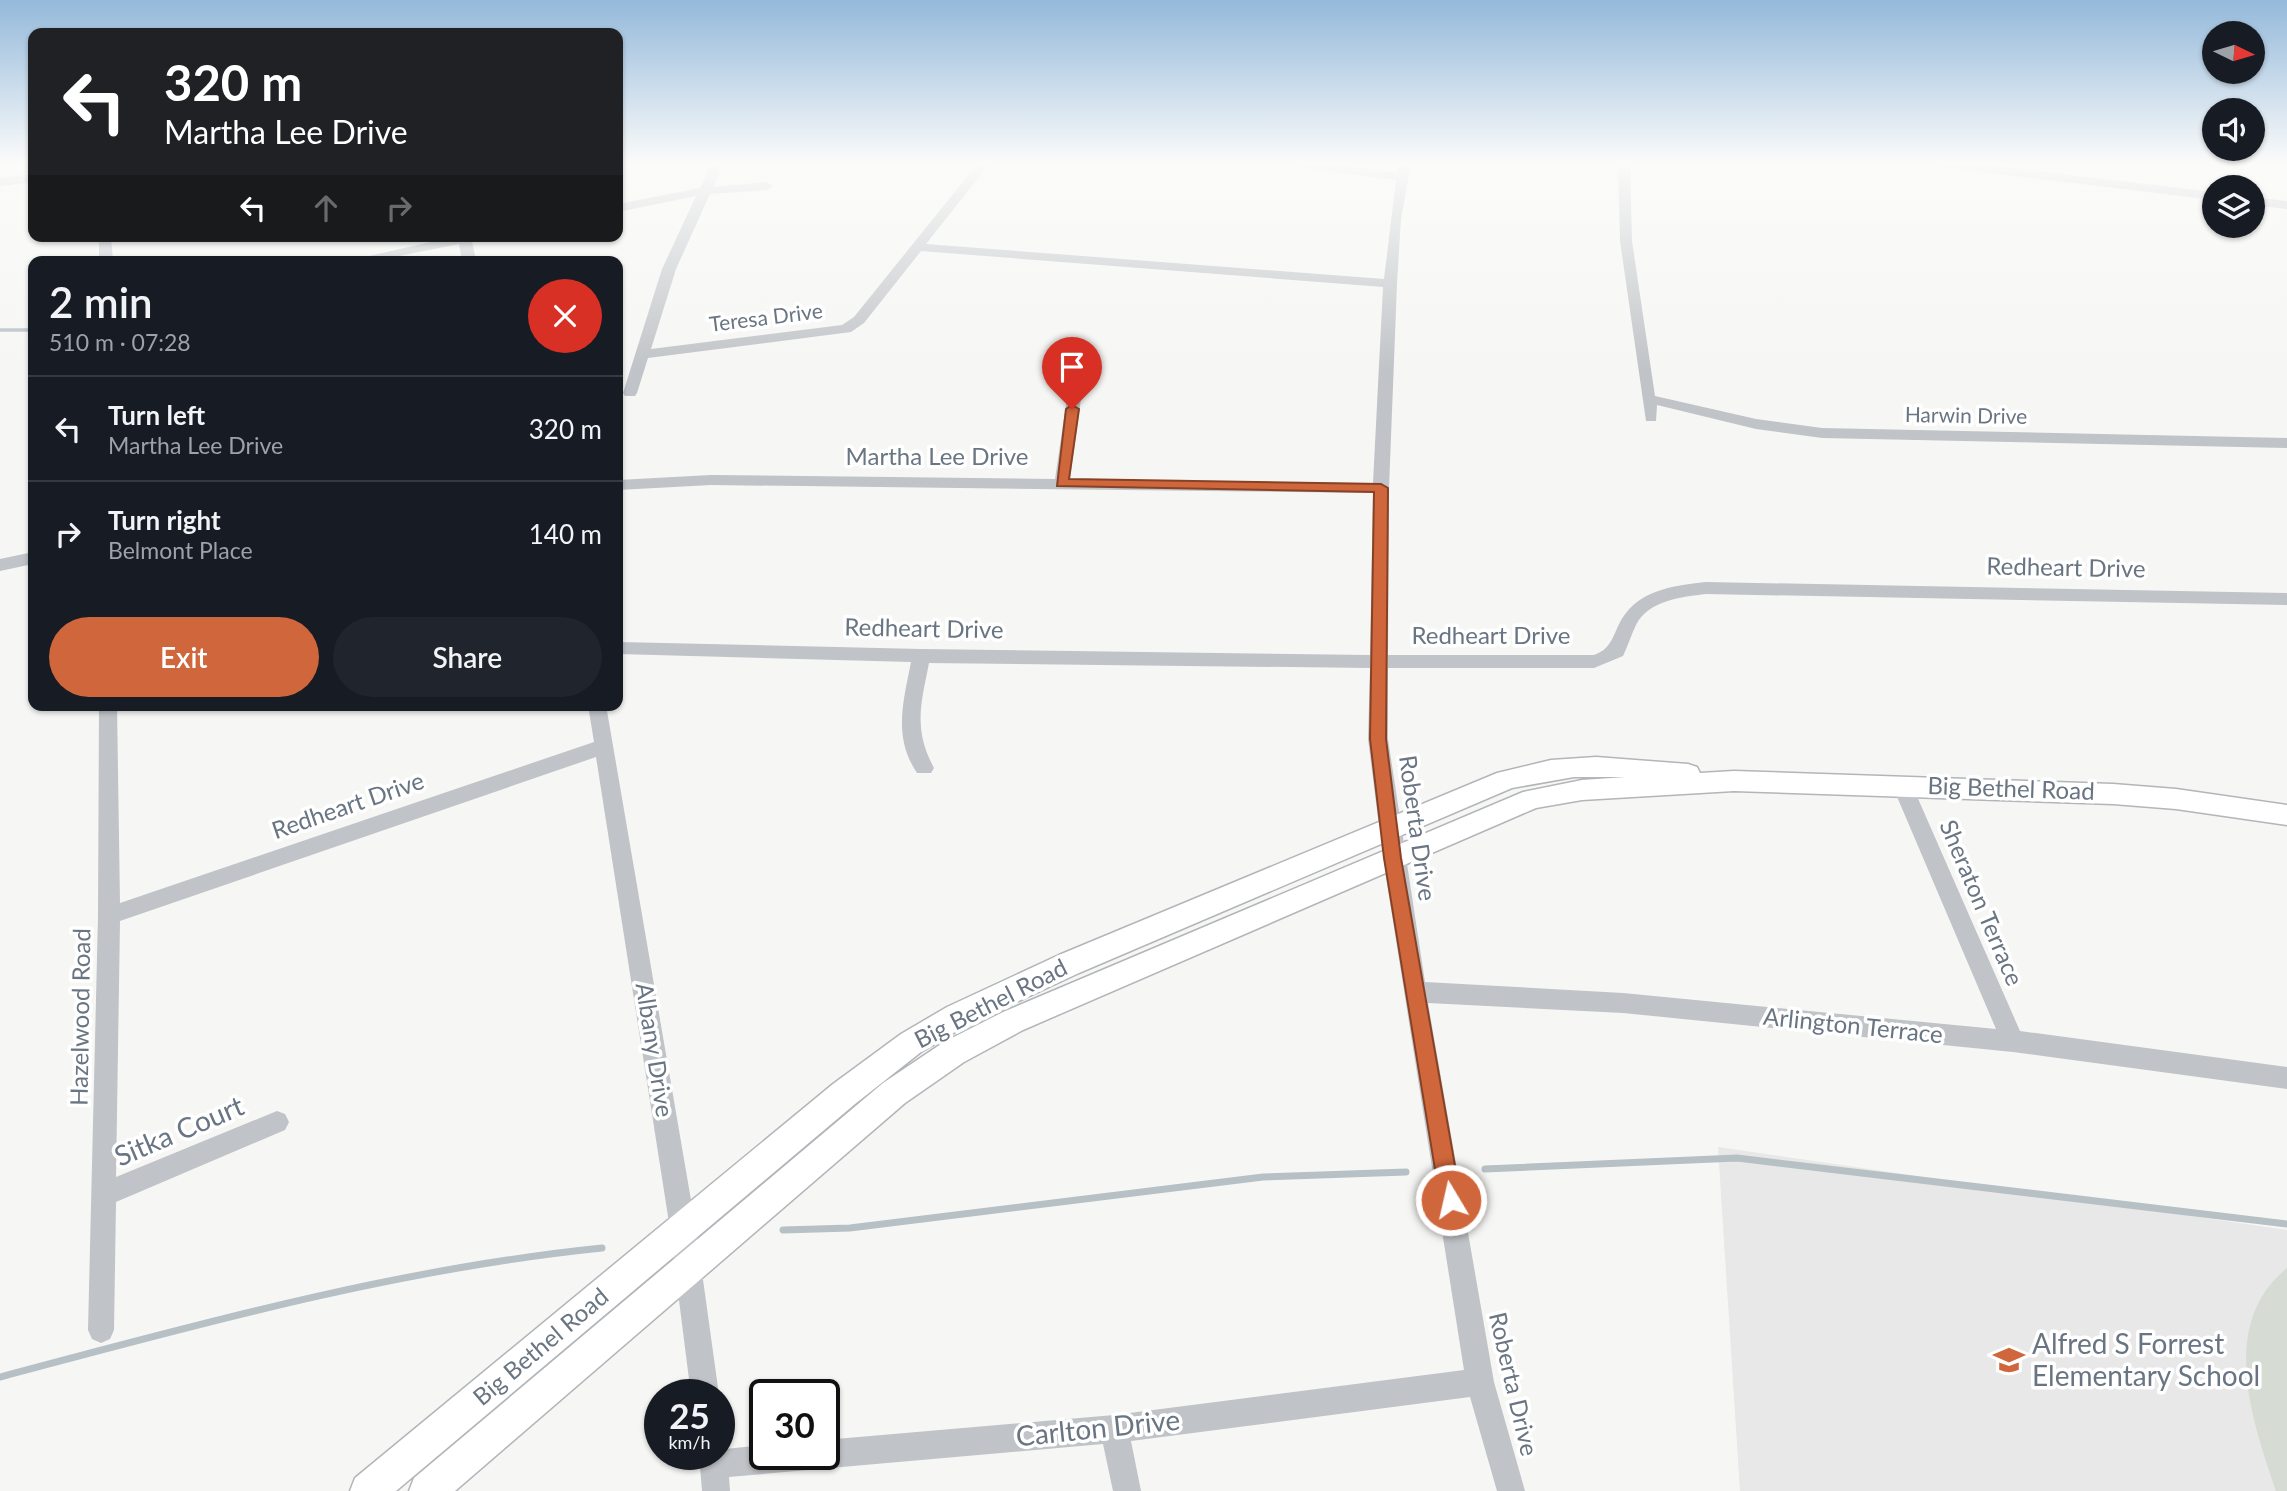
<!DOCTYPE html>
<html lang="en">
<head>
<meta charset="utf-8">
<style>
  :root { --surface:#171b24; --page:#20242c; --text:#f1f3f6; --muted:#9ea1a6; --line:#363941; --accent:#d0663b }
  body { margin:0; font-family:Lato,sans-serif; background:var(--page); color:var(--text); height:100vh; display:flex; flex-direction:column; font-size:26px; white-space:nowrap }
  * { box-sizing:border-box; margin:0 }
  p { font-size:23px; color:var(--muted) }
  .icon { flex:none; width:38px; height:38px; fill:none; stroke:currentColor; stroke-width:2; stroke-linecap:round; stroke-linejoin:round }
  .map { position:relative; flex:1; overflow:hidden }
  .side { position:absolute; left:28px; top:256px; width:595px; height:455px; display:flex; flex-direction:column; background:var(--surface); border-radius:14px; box-shadow:0 2px 5px #0004 }
  .side>* { flex:none }
  .hud { position:absolute; left:28px; top:28px; width:595px; height:214px; border-radius:14px; box-shadow:0 2px 5px #0004; background:#202124; color:#fff; overflow:hidden }
  .needle { width:46px; rotate:95deg }
  .controls { position:absolute; left:2202px; top:21px; display:grid; gap:14px }
  .controls a { display:grid; place-items:center; width:63px; height:63px; border-radius:50%; background:var(--surface); box-shadow:0 2px 5px #0004; font-size:35px }
  .speed { position:absolute; left:644px; top:1379px; display:flex; gap:14px; font-size:35px; font-weight:700; text-align:center }
  .speed>* { display:grid; place-content:center; width:91px; height:91px; border-radius:50%; background:var(--surface); box-shadow:0 2px 5px #0004; line-height:1 }
  .speed small { font-size:18px; font-weight:400 }
  .speed .limit { border:4px solid #111; border-radius:10px; background:#fff; color:#111 }
  .pin { position:absolute; display:grid; place-items:center; width:60px; height:60px; color:#fff; margin:-72px -30px; border-radius:50% 50% 50% 0; rotate:-45deg; box-shadow:0 0 7px #0007 }
  .pin .icon { rotate:45deg }
  .me { position:absolute; width:77px; margin:-38px; rotate:351deg; stroke-linejoin:round; filter:drop-shadow(0 0 5px #0008) }
  .turn { display:flex; align-items:center; gap:24px; height:147px; padding:0 21px; font-size:32px }
  .turn .icon { width:91px; height:91px; stroke-width:2.5 }
  .turn b { display:block; font-size:49px; line-height:60px }
  .lanes { display:flex; align-items:center; height:66px; padding:0 21px; background:#0003; justify-content:center; gap:35px; direction:ltr }
  .lanes .off { opacity:.35 }
  .round { display:grid; place-items:center; flex:none; width:74px; height:74px; border-radius:37px; background:var(--page) }
  .overview { display:flex; align-items:center; justify-content:space-between; height:119px; padding:0 21px }
  h1 { font-size:42px; font-weight:600; line-height:52px }
  .button { display:flex; gap:14px; margin-top:auto; padding:14px 21px }
  .button a { flex:1; height:80px; border-radius:42px; background:var(--accent); color:#fff; font-size:28px; font-weight:600; line-height:80px; text-align:center }
  .button a+a { background:var(--page); color:var(--text) }
  ul { padding:0; list-style:none }
  li { display:flex; align-items:center; gap:21px; height:105px; padding:0 21px; border-top:2px solid var(--line) }
  li div { flex:1 }
  li b { display:block; font-size:26px }
  li em { font-style:normal }
  .map>svg:first-child { display:block }
</style>
</head>
<body>
<div class="map">
<svg width="2287" height="1491" viewBox="0 0 2287 1491">
  <rect width="100%" height="100%" fill="#f6f7f4"/>
  <path fill="#e7e8e7" d="M 1718,1147 L 2287,1230 L 2287,1491 L 1740,1491 Z"/>
  <path fill="#d6dbd4" d="M 2287,1268 L 2287,1491 L 2276,1491 C 2252,1420 2218,1324 2287,1268 Z"/>
  <g fill="none" stroke-linecap="round" stroke-linejoin="round">
    <path stroke="#b7c0c5" stroke-width="3.5" d="M 0,330 L 33,330"/>
    <path stroke="#b7c0c5" stroke-width="7" d="M 1485,1169 L 1737,1158 L 2287,1224
      M 783,1230 L 850,1228 L 1263,1177 L 1406,1172
      M 0,1377 C 199,1324 396,1269 602,1248"/>
    <defs>
      <path id="major" d="M 1596,757 L 1688,764 L 1697,767 L 1700,773 L 1734,771 L 2113,784 L 2176,789 L 2287,805 L 2287,825 L 2176,809 L 2113,804 L 1734,791 L 1582,800 L 1536,808 L 1023,1030 L 964,1062 L 905,1103 L 455,1491 L 409,1491 L 414,1478 L 883,1083 L 944,1042 L 1003,1012 L 1523,792 L 1582,780 L 1626,777 L 1574,777 L 1512,788 L 1079,973 L 967,1025 L 921,1052 L 855,1104 L 396,1491 L 350,1491 L 355,1478 L 833,1084 L 901,1034 L 947,1007 L 1059,955 L 1497,773 L 1551,760 Z"/>
    </defs>
    <use href="#major" stroke="#b2b5b9" stroke-width="3"/>
    <path fill="#c0c3c7" fill-rule="evenodd" d="M 712,163 L 724,163 L 713,187 L 767,182 L 773,186 L 767,190 L 710,194 L 676,269 L 651,349 L 842,325 L 854,317 L 978,163 L 990,163 L 926,244 L 1384,279 L 1396,180 L 1297,167 L 1291,163 L 1320,163 L 1397,173 L 1399,163 L 1411,163 L 1401,219 L 1397,284 L 1389,488 L 1388,655 L 1594,655 C 1615,648 1613,629 1626,613 C 1644,589 1678,585 1706,582 L 2287,593 L 2287,605 L 1706,594 C 1682,597 1649,600 1636,625 C 1631,635 1628,646 1623,656 L 1594,668 L 1388,668 L 1388,739 L 1425,982 L 1623,993 L 1996,1029 L 1892,785 L 1895,780 L 1909,780 L 1912,785 L 2020,1031 L 2287,1067 L 2287,1089 L 2013,1052 L 1623,1013 L 1428,1003 L 1494,1382 L 1525,1491 L 1497,1491 L 1470,1397 L 1131,1441 L 1141,1491 L 1113,1491 L 1103,1444 L 729,1477 L 730,1491 L 702,1491 L 699,1454 L 719,1454 L 719,1442 L 725,1449 L 765,1445 L 765,1454 L 824,1454 L 824,1440 L 1114,1415 L 1464,1370 L 1383,858 L 1368,739 L 1370,668 L 929,663 C 921,704 913,729 934,768 L 931,773 L 917,773 C 893,737 903,703 911,662 L 618,654 L 618,642 L 921,649 L 1370,655 L 1373,493 L 711,485 L 618,490 L 618,480 L 711,475 L 1055,479 L 1069,384 L 1076,380 L 1083,384 L 1070,479 L 1373,483 L 1383,287 L 921,251 L 864,323 L 851,332 L 648,358 L 637,393 L 635,396 L 625,396 L 623,393 L 662,269 L 696,196 L 618,212 L 618,204 L 700,188 Z
      M 1618,163 L 1630,163 L 1632,241 L 1655,396 L 1756,419 L 1822,428 L 2287,438 L 2287,448 L 1822,438 L 1756,429 L 1657,405 L 1656,421 L 1646,421 L 1620,241 Z
      M 1934,163 L 1966,163 L 2214,192 L 2214,200 L 1940,167 Z
      M 33,174 L 33,182 L 0,186 L 0,178 Z
      M 2252,197 L 2287,201 L 2287,209 L 2252,205 Z
      M 99,236 L 111,236 L 113,261 L 99,261 Z
      M 457,236 L 484,236 L 472,241 L 476,261 L 462,261 L 459,244 L 374,261 L 347,261 Z
      M 33,552 L 33,564 L 0,571 L 0,559 Z
      M 99,705 L 117,705 L 120,903 L 594,742 L 588,705 L 606,705 L 696,1229 L 719,1395 L 691,1395 L 670,1229 L 596,757 L 120,921 L 116,1177 L 277,1111 L 285,1114 L 289,1122 L 285,1130 L 116,1202 L 114,1330 L 110,1339 L 101,1343 L 92,1339 L 88,1330 L 98,916 Z"/>
    <use href="#major" fill="#fff" fill-rule="evenodd"/>
  </g>
  <linearGradient id="sky" x2="0" y2="1"><stop stop-color="#94b9da"/><stop offset="0.44" stop-color="#fbfbfa"/><stop offset="1" stop-color="#fbfbfa" stop-opacity="0"/></linearGradient>
  <rect width="2287" height="371" fill="url(#sky)"/>
  <path fill="#d0663b" stroke="#874226" stroke-width="2" d="M 1072,405 L 1079,409 L 1069,479 L 1381,484 L 1388,488 L 1386,739 L 1401,858 L 1461,1200 L 1458,1207 L 1451,1210 L 1443,1207 L 1440,1200 L 1384,858 L 1370,739 L 1374,492 L 1057,486 L 1066,409 Z"/>
  <defs>
    <symbol id="school-bare" viewBox="-9 -9 18 18"><path d="M0-5L7-2L0 1L-7-2ZM-4 1L0 2.5L4 1V4Q0 6-4 4Z" fill="#d0663b" stroke="#fff" stroke-width="2.5" paint-order="stroke"/></symbol>
  </defs>
  <g fill-rule="evenodd">
    <use href="#school-bare" x="1987" y="1338" width="44" height="44"/>
  </g>
  <g text-anchor="middle" stroke-width="7" stroke-linejoin="round" paint-order="stroke">
    <g font-size="21" fill="#697582" stroke="#fff">
      <text transform="translate(766 318) rotate(-7)" y="7">Teresa Drive</text>
      <text transform="translate(1966 416) rotate(1)" y="7">Harwin Drive</text>
    </g>
    <g font-size="24" fill="#697582" stroke="#fff">
      <text x="937" y="465">Martha Lee Drive</text>
      <text transform="translate(2066 568) rotate(1)" y="8">Redheart Drive</text>
      <text transform="translate(924 629) rotate(1)" y="8">Redheart Drive</text>
      <text x="1491" y="644">Redheart Drive</text>
      <text transform="translate(2011 789) rotate(2)" y="8">Big Bethel Road</text>
      <text transform="translate(348 806) rotate(-19)" y="8">Redheart Drive</text>
      <text transform="translate(1417 828) rotate(82)" y="8">Roberta Drive</text>
      <text transform="translate(1981 903) rotate(67)" y="8">Sheraton Terrace</text>
      <text transform="translate(991 1004) rotate(-27)" y="8">Big Bethel Road</text>
      <text transform="translate(81 1017) rotate(-89)" y="8">Hazelwood Road</text>
      <text transform="translate(1853 1026) rotate(6)" y="8">Arlington Terrace</text>
      <text transform="translate(654 1050) rotate(81)" y="8">Albany Drive</text>
      <text transform="translate(541 1347) rotate(-40)" y="8">Big Bethel Road</text>
      <text transform="translate(1513 1384) rotate(77)" y="8">Roberta Drive</text>
    </g>
    <g font-size="28" fill="#697582" stroke="#fff">
      <text transform="translate(179 1131) rotate(-23)" y="10">Sitka Court</text>
      <text transform="translate(1098 1428) rotate(-6)" y="10">Carlton Drive</text>
    </g>
    <g font-size="28" fill="#697582" stroke="#fff" text-anchor="start">
      <text x="2032" y="1354">Alfred S Forrest<tspan x="2032" dy="32">Elementary School</tspan></text>
    </g>
  </g>
</svg>
<div class="controls">
<a><svg class="needle" viewBox="-14 -14 28 28"><path d="M0-13l5 13h-10z" fill="#e53935"/><path d="M0 13l5-13h-10z" fill="#9ea1a6"/></svg></a>
<a><svg class="icon" aria-label="sound" viewBox="0 0 24 24"><path d="M4 9h4l5-4v14l-5-4H4zM17 9q2 3 0 6"/></svg></a>
<a><svg class="icon" aria-label="layers" viewBox="0 0 24 24"><path d="M12 4l9 5-9 5-9-5zM3 14l9 5 9-5"/></svg></a>
</div>
<div class="speed"><div>25<small>km/h</small></div><div class="limit">30</div></div>
<div class="pin" style="left:1072px;top:409px;background:#d93025"><svg class="icon" aria-label="arrive" viewBox="0 0 24 24"><path d="M6 21V4h12l-3 4 3 4H6"/></svg></div>
<svg class="me" style="left:1451px;top:1200px" viewBox="-20 -20 40 40"><circle r="17" fill="#d0663b" stroke="#fff" stroke-width="3"/><path d="M0-11L8 9 0 5-8 9z" fill="#fff"/></svg>
<div class="hud">
<div class="turn"><svg class="icon" aria-label="left" viewBox="0 0 24 24"><path d="M17 20v-9H6M10 6l-5 5 5 5"/></svg><div><b>320 m</b>Martha Lee Drive</div></div>
<div class="lanes"><svg class="icon" aria-label="left" viewBox="0 0 24 24"><path d="M17 20v-9H6M10 6l-5 5 5 5"/></svg><svg class="icon off" aria-label="ahead" viewBox="0 0 24 24"><path d="M12 20V5M6 11l6-6 6 6"/></svg><svg class="icon off" aria-label="right" viewBox="0 0 24 24"><path d="M7 20v-9h11M14 6l5 5-5 5"/></svg></div>
</div>
<section class="side">
<div class="overview"><div><h1>2 min</h1><p>510 m · 07:28</p></div><a class="round" style="background:#d93025;color:#fff"><svg class="icon" aria-label="close" viewBox="0 0 24 24"><path d="M6 6l12 12M18 6L6 18"/></svg></a></div>
<ul>
<li><svg class="icon" aria-label="left" viewBox="0 0 24 24"><path d="M17 20v-9H6M10 6l-5 5 5 5"/></svg><div><b>Turn left</b><p>Martha Lee Drive</p></div><em>320 m</em></li>
<li><svg class="icon" aria-label="right" viewBox="0 0 24 24"><path d="M7 20v-9h11M14 6l5 5-5 5"/></svg><div><b>Turn right</b><p>Belmont Place</p></div><em>140 m</em></li>
</ul>
<div class="button"><a>Exit</a><a>Share</a></div>
</section>
</div>
</body>
</html>
